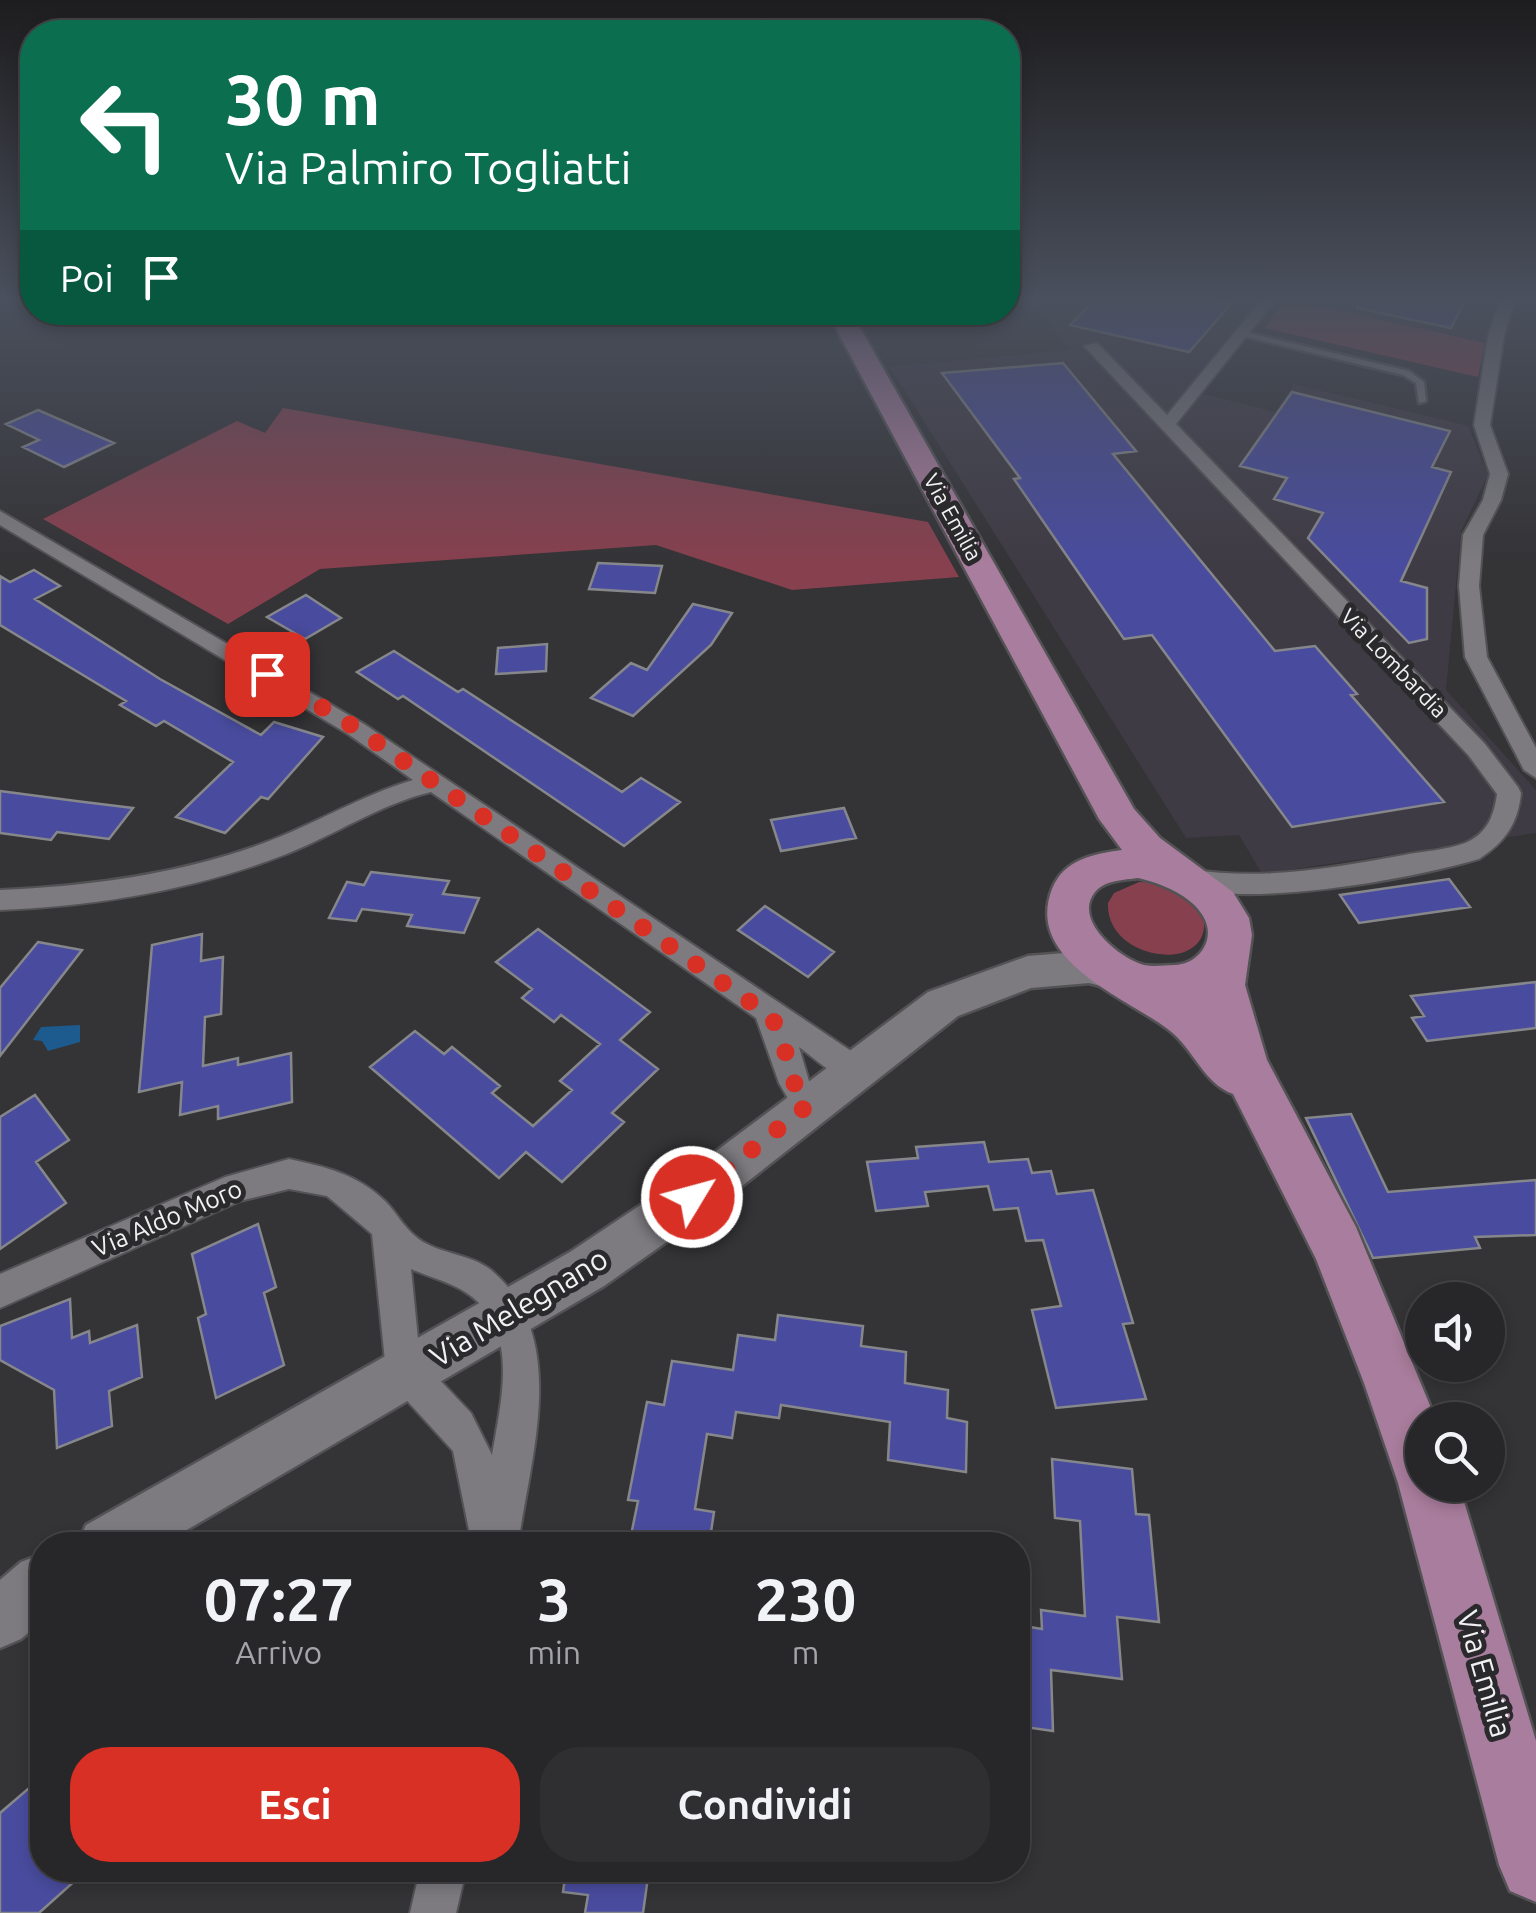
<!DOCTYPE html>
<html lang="it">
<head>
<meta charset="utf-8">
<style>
  :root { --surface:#272628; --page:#2f2e30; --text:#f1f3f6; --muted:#a4a5a8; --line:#434345; --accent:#d93025 }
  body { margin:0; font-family:Ubuntu,sans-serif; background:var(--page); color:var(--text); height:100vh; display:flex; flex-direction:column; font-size:38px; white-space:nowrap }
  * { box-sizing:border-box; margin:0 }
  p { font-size:32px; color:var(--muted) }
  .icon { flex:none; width:55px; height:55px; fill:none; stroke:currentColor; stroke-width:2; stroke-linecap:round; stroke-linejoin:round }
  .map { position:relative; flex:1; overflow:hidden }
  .drawer { position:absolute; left:30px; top:1532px; width:1000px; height:350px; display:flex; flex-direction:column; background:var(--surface); border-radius:40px; box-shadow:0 5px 15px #0003,0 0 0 2px var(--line) }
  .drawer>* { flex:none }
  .hud { position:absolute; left:20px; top:20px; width:1000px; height:305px; border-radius:40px; box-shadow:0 5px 15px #0003,0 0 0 2px var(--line); background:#0b6e4f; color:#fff; overflow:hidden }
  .fabs { position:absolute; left:1405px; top:1282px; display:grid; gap:20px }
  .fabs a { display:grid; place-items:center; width:100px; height:100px; border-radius:50%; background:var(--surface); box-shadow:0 5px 15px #0003,0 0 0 2px var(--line); font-size:50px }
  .pin { position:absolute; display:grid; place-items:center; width:85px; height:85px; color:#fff; margin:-42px; border-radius:20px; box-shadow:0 5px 15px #0006 }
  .me { position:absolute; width:110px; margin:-55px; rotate:53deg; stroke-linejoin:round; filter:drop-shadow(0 0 8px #0008) }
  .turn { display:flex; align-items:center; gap:35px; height:210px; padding:0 40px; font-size:45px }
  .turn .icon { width:130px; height:130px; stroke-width:2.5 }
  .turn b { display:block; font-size:70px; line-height:85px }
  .then { display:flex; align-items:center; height:95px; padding:0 40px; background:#0003; gap:20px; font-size:38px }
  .eta { display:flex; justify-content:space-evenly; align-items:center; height:170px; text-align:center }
  .eta b { font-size:60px; font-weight:700; line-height:70px }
  .action { display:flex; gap:20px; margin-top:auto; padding:20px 40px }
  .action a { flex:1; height:115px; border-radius:40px; background:var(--accent); color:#fff; font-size:40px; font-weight:700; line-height:115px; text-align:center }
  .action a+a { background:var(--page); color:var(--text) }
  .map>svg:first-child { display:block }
</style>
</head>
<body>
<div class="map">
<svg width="1536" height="1913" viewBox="0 0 1536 1913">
  <rect width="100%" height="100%" fill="#343336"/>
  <path fill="#3f3b44" d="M 1030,297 L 1225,297 L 1267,306 L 1199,393 L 1275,412 L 1294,384 L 1468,426 L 1488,475 L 1461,531 L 1446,690 L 1536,790 L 1536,833 L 1262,874 L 1239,835 L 1186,838 L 890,367 L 1070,350 Z
    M 1277,297 L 1494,297 L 1485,343 Z"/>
  <path fill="#87404e" d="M 1287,299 L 1485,343 L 1478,377 L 1264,328 Z
    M 283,408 L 928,522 L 959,577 L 792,590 L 656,545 L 320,569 L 228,624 L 43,519 L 237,421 L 265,433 Z
    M 1139,882 C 1168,882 1185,893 1203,914 C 1217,976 1105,963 1108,903 L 1114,893 Z"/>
  <path fill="#1d5b8e" d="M 80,1025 L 80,1042 L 48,1051 L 42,1041 L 33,1040 L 41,1027 Z"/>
  <path fill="#494c9e" stroke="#86878b" stroke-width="2.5" d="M 1098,297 L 1200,297 L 1231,304 L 1189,352 L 1070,325 Z
    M 1358,297 L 1443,297 L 1465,301 L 1451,328 L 1357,308 Z
    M 1063,363 L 1136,451 L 1113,454 L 1275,651 L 1315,646 L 1357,694 L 1351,695 L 1444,802 L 1292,827 L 1152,635 L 1124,639 L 1014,479 L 1020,478 L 942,373 Z
    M 1292,392 L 1450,431 L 1432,467 L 1451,472 L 1401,581 L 1427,588 L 1427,639 L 1409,643 L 1308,538 L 1323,513 L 1274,499 L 1287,478 L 1240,466 Z
    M 38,410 L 114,443 L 64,467 L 23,447 L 39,440 L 6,424 Z
    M 598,563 L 662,566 L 655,593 L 589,589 Z
    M 34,570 L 60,586 L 35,599 L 160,679 L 261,735 L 274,722 L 323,737 L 268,799 L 261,797 L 225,833 L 176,817 L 233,762 L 164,721 L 156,726 L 120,705 L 126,701 L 0,625 L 0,576 L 10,582 Z
    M 306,595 L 341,618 L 305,639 L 267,617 Z
    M 693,604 L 732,613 L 711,645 L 633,716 L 591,698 L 631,663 L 647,670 Z
    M 547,644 L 546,671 L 496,674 L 498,648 Z
    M 394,651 L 458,692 L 463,689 L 622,792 L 641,778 L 680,802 L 624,846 L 403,696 L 398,699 L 357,672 Z
    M 0,791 L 76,801 L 133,808 L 109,839 L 57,832 L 51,840 L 0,833 Z
    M 844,808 L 856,838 L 781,851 L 771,820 Z
    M 371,872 L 449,881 L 443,894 L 479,898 L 464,933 L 407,926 L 412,915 L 362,909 L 356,921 L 329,918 L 347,882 L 364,885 Z
    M 1449,879 L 1470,907 L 1359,923 L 1340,895 Z
    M 765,906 L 834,952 L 808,977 L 738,930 Z
    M 538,929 L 650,1012 L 620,1040 L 658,1069 L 612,1113 L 624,1122 L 562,1182 L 526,1152 L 499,1178 L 370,1067 L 415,1031 L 444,1054 L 452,1047 L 500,1086 L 492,1093 L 533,1126 L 572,1090 L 560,1081 L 600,1044 L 561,1015 L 554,1022 L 522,998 L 532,989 L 496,962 Z
    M 202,934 L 201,961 L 223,957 L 221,1014 L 205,1017 L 203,1066 L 238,1058 L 238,1065 L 291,1053 L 292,1102 L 218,1119 L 218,1106 L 180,1115 L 182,1082 L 139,1092 L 152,945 Z
    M 38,942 L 82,950 L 0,1056 L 0,988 Z
    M 1536,982 L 1536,1028 L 1427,1041 L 1412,1018 L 1424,1016 L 1411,996 Z
    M 35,1095 L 69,1140 L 36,1162 L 66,1203 L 0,1249 L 0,1117 Z
    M 1351,1114 L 1388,1192 L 1536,1180 L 1536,1235 L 1475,1237 L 1480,1248 L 1373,1258 L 1306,1118 Z
    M 984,1142 L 989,1162 L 1028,1159 L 1032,1173 L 1051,1171 L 1057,1194 L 1093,1190 L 1133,1323 L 1123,1324 L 1146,1399 L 1056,1408 L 1032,1310 L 1061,1306 L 1043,1240 L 1026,1241 L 1018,1208 L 994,1210 L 988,1186 L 925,1192 L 928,1206 L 876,1211 L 867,1162 L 918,1158 L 916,1147 Z
    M 258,1224 L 276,1287 L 264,1293 L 284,1365 L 216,1398 L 198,1318 L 206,1314 L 192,1254 Z
    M 70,1299 L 72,1338 L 89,1331 L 90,1343 L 137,1325 L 142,1377 L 109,1391 L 112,1426 L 57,1448 L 54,1390 L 0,1360 L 0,1326 Z
    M 778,1315 L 863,1326 L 861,1346 L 906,1352 L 905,1383 L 948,1390 L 947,1418 L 967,1422 L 966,1472 L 888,1460 L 890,1422 L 781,1405 L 779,1418 L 736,1412 L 732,1438 L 707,1434 L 695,1509 L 714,1512 L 709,1545 L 629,1545 L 638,1501 L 628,1500 L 647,1402 L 664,1405 L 672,1361 L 733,1370 L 738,1335 L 775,1340 Z
    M 1052,1459 L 1132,1469 L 1136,1514 L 1149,1515 L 1159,1622 L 1117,1617 L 1122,1679 L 1051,1670 L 1053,1731 L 1018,1726 L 1018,1625 L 1042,1629 L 1041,1610 L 1085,1616 L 1080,1521 L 1055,1518 Z
    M 42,1777 L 42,1870 L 87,1870 L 39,1913 L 0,1913 L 0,1813 Z
    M 566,1870 L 649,1870 L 643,1913 L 585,1913 L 588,1895 L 563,1892 Z"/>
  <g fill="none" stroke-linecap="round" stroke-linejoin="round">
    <defs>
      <path id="lane" d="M 1230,297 L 1241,297 L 1269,304 L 1265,306 Z
        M 1241,331 L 1409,371 L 1424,382 L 1426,401 L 1419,403 L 1416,383 L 1403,375 L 1238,335 L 1237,333 Z"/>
      <path id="street" d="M 1264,297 L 1278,297 L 1176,424 L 1485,744 L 1518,787 L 1521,793 C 1518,824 1505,842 1479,859 C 1406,880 1252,908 1180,886 L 1176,879 L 1189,869 C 1262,881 1332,868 1404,855 C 1423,851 1447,850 1465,843 C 1487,834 1494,816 1497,794 L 1469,756 L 1084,346 L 1097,343 L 1167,415 Z
        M 1501,297 L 1515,297 L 1504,336 L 1490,425 L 1508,474 L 1501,500 L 1483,535 L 1479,586 L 1487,657 L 1536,748 L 1536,778 L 1524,770 L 1465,657 L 1459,586 L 1463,535 L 1483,500 L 1490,474 L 1474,425 L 1488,336 Z
        M 0,511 L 364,724 L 866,1061 L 870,1070 L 866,1079 C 843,1087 817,1060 799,1047 L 809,1081 L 823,1105 L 819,1114 L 808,1118 L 797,1114 L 779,1083 L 756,1018 L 431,792 C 380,804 333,836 284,855 C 193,890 97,906 0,910 L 0,890 C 90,886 180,874 264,843 C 315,824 362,795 413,780 L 348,734 L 0,525 Z
        M 289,1159 C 326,1167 357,1174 385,1201 C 396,1212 403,1226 415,1236 C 435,1254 470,1253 491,1270 C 571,1337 530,1457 518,1545 L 472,1545 L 453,1451 L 400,1393 L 385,1361 L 372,1234 L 327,1196 L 289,1189 L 240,1201 L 0,1308 L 0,1274 L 225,1177 ZM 411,1269 C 427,1276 446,1281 462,1290 C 522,1325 501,1400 492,1455 L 471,1413 L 420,1359 Z
        M 420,1870 L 466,1870 L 456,1913 L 410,1913 Z"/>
      <path id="secondary" d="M 1089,951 L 1130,963 L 1136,974 L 1130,985 L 1116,990 L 1089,983 L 1031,988 L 958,1016 L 709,1212 L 604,1286 L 161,1545 L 77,1545 L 86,1525 L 570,1252 L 675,1182 L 928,992 L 1028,956 Z
        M 42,1554 L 42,1621 L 21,1639 L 0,1648 L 0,1580 L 21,1562 Z"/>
      <path id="primary" d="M 827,312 L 851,312 L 1134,809 L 1160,838 L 1233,892 L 1249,918 L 1252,935 L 1245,985 L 1267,1060 L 1356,1227 L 1436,1420 L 1422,1420 L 1422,1485 L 1459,1485 L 1536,1741 L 1536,1902 L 1510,1891 L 1499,1865 L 1398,1483 L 1364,1383 L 1316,1259 L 1233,1094 C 1203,1083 1194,1049 1169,1030 C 1126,997 1024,961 1052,889 C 1064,859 1094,854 1122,850 L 1099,819 ZM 1138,878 C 1160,883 1191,895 1203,916 C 1217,939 1199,964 1175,965 C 1165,965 1154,967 1144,965 C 1120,959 1072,920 1095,892 C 1105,880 1124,880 1138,878 Z"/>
    </defs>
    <use href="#lane" stroke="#535254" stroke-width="5"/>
    <use href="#street" stroke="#535254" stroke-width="4"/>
    <use href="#secondary" stroke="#535254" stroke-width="5"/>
    <use href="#primary" stroke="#535254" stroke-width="5"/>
    <use href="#lane" fill="#7d7b7f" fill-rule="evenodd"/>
    <use href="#street" fill="#7d7b7f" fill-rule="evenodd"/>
    <use href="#secondary" fill="#7d7b7f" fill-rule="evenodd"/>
    <use href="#primary" fill="#a97d9d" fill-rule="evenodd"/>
  </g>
  <linearGradient id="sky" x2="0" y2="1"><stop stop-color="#1d1c1e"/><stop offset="0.53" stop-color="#4a505d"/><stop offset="1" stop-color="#4a505d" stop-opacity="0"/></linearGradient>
  <rect width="1536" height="564" fill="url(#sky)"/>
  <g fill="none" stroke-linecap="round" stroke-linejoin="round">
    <path stroke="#d93025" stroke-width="18" stroke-dasharray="0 32.4" d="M 267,674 L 356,728 L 769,1015 C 791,1042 783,1078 808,1105 L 692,1197"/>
  </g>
  <g text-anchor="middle" stroke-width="10" stroke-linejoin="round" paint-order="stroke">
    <g font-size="22" fill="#f1f0f2" stroke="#2a292c">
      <text transform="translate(953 517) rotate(61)" y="8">Via Emilia</text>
      <text transform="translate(1394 663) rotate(46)" y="8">Via Lombardia</text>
    </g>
    <g font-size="25" fill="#f1f0f2" stroke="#2a292c">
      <text transform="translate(167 1218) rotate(-23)" y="9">Via Aldo Moro</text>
    </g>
    <g font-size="30" fill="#f1f0f2" stroke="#2a292c">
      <text transform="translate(519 1308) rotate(-31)" y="10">Via Melegnano</text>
      <text transform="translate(1484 1674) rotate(74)" y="10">Via Emilia</text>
    </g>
  </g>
</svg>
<div class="fabs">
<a><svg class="icon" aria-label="sound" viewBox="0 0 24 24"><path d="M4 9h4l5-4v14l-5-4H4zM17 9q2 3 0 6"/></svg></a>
<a><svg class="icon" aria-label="search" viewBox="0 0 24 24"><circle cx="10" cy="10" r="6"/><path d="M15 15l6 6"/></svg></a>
</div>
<div class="pin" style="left:267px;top:674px;background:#d93025"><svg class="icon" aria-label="arrive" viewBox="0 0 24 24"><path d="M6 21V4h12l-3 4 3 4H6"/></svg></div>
<svg class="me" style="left:692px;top:1197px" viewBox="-20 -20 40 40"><circle r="17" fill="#d93025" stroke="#fff" stroke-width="3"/><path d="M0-11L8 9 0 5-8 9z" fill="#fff"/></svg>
<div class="hud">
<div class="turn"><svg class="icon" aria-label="left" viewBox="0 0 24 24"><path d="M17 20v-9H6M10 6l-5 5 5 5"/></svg><div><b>30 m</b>Via Palmiro Togliatti</div></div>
<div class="then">Poi<svg class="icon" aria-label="arrive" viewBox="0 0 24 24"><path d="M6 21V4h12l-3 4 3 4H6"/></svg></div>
</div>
<section class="drawer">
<div class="eta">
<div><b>07:27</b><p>Arrivo</p></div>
<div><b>3</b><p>min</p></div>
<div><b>230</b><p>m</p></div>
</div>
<div class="action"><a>Esci</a><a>Condividi</a></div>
</section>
</div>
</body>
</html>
